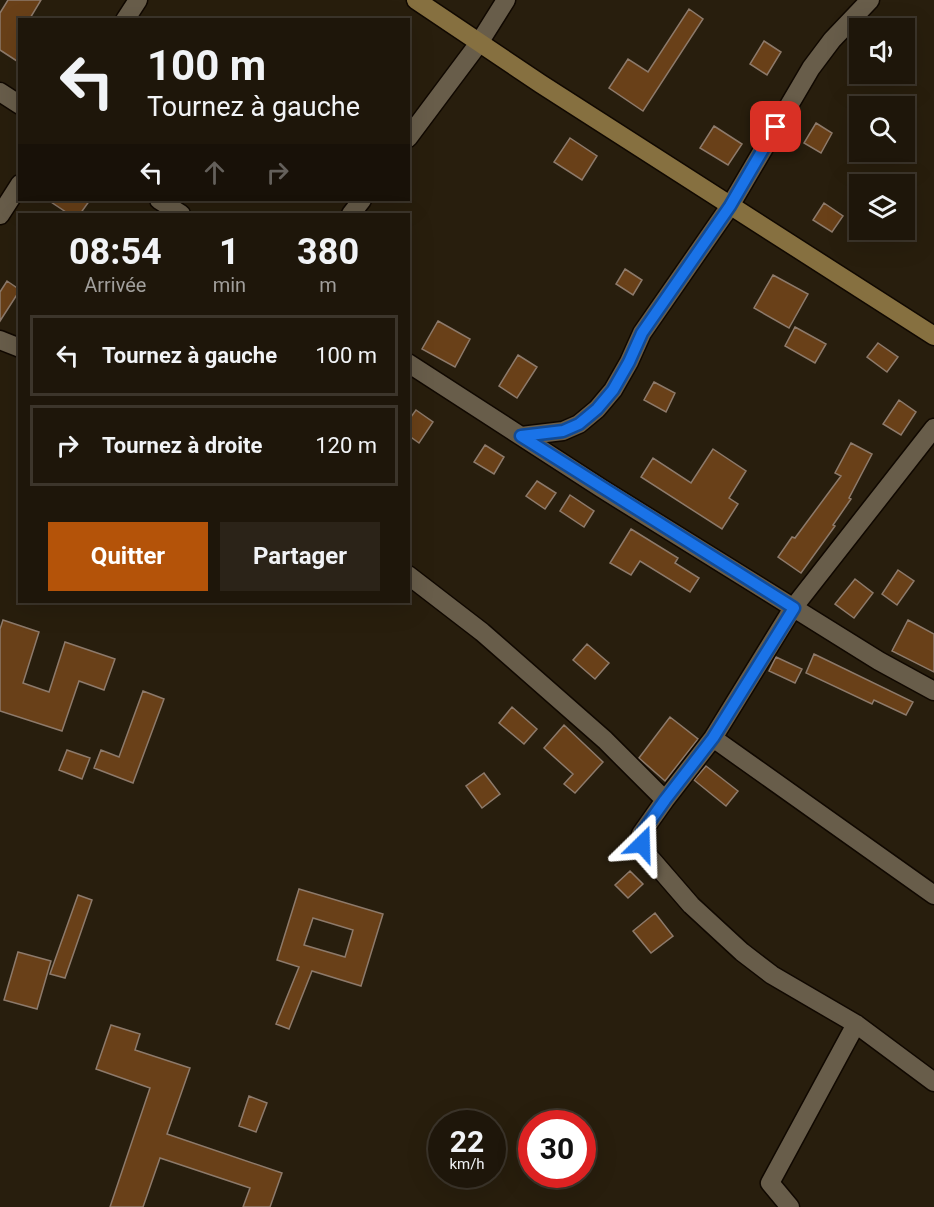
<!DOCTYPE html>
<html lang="fr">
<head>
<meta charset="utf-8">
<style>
  :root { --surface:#1e160a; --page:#2b2318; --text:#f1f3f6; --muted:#a19f9c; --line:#3c352b; --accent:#b45309 }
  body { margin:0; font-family:Roboto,sans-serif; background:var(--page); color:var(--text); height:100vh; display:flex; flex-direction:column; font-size:22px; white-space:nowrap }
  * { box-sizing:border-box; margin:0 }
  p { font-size:20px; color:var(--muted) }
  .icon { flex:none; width:33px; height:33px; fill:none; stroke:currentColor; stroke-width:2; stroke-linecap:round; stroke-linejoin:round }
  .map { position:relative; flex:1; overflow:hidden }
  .side { position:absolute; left:18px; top:213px; width:392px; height:390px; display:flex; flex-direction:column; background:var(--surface); border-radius:0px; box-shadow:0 6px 24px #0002,0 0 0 2px var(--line) }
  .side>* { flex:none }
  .banner { position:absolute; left:18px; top:18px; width:392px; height:183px; border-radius:0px; box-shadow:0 6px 24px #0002,0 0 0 2px var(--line); background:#1e160a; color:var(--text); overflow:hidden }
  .buttons { position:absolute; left:849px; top:18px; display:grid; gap:12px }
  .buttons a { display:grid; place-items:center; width:66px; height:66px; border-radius:0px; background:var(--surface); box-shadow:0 6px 24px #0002,0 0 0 2px var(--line); font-size:30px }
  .speed { position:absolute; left:428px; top:1110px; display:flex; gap:12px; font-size:30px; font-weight:700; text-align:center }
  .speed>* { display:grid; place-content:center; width:78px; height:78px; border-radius:50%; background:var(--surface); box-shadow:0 6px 24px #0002,0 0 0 2px var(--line); line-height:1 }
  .speed small { font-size:15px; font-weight:400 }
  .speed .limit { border:9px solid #d22; background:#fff; color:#111 }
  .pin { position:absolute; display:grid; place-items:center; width:51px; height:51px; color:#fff; margin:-26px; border-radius:12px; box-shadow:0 3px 9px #0006 }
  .me { position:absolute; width:66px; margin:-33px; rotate:22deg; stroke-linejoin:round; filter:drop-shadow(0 0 4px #0008) }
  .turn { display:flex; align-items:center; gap:21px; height:126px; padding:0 30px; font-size:27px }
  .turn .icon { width:78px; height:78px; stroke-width:2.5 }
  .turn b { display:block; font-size:42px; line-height:51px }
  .lanes { display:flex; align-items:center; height:57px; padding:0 30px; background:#0003; justify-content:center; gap:30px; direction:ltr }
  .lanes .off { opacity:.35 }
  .eta { display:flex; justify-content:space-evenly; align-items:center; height:102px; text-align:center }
  .eta b { font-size:36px; font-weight:700; line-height:42px }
  .action { display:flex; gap:12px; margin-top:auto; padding:12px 30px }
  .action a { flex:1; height:69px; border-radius:0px; background:var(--accent); color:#fff; font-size:24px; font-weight:700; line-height:69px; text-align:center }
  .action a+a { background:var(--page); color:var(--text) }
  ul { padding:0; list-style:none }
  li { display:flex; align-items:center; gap:18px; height:81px; margin:0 12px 9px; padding:0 18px; border:3px solid var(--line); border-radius:0px }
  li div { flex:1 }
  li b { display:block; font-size:22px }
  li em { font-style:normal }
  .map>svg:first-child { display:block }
</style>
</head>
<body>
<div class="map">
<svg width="934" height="1207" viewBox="0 0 934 1207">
  <rect width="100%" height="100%" fill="#281e0d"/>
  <path fill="#694018" stroke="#8d7a6b" stroke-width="1.5" fill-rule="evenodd" d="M 8,0 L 41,0 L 29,20 L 20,20 L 20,63 L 0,50 L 0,13 Z
    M 689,9 L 703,19 L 643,111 L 609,88 L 628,59 L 648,72 Z
    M 764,41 L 781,52 L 767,75 L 750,64 Z
    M 816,123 L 832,133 L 821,153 L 804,143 Z
    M 714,126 L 742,144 L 728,165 L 700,148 Z
    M 570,138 L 597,156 L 582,180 L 554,162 Z
    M 48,200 L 90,200 L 80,214 L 69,214 Z
    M 824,203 L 843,216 L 832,232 L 813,220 Z
    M 625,269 L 642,280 L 633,295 L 616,284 Z
    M 773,275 L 808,294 L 789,328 L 754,308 Z
    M 7,281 L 20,290 L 0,321 L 0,292 Z
    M 438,321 L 470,339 L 455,367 L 422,349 Z
    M 795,327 L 826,344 L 815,363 L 785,346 Z
    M 878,343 L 898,357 L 887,372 L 867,357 Z
    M 518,355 L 537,367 L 517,398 L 499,386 Z
    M 654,382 L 675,393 L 666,412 L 644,400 Z
    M 899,400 L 916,412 L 901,435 L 883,424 Z
    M 416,410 L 433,422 L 419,443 L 408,435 L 408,421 Z
    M 851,443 L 872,454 L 849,498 L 851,499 L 833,525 L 835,526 L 801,573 L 778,557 L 792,537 L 795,538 L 841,476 L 835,473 Z
    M 485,445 L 504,457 L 494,474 L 474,462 Z
    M 713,449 L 746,471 L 729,498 L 738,504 L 722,529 L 641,477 L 653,458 L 691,483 Z
    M 537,481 L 556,493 L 545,509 L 526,496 Z
    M 570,495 L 594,511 L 584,527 L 560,511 Z
    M 631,529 L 678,558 L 675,563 L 699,578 L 690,592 L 640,561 L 631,575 L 610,563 Z
    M 898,570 L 914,581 L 897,605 L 882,594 Z
    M 855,579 L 873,593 L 854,618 L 835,604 Z
    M 3,620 L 39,632 L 23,683 L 49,692 L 65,642 L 115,659 L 104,690 L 79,681 L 62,731 L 0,711 L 0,629 Z
    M 908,620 L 934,634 L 934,672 L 892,651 Z
    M 587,644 L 609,663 L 595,679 L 573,660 Z
    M 814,654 L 913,702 L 906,715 L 874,700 L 872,704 L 806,673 Z
    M 776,657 L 802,669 L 795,683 L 769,671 Z
    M 143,691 L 164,699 L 133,783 L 94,768 L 101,750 L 119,757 Z
    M 512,707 L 537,729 L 524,744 L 499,723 Z
    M 670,717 L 698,739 L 665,781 L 639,758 Z
    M 564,725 L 603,762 L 575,793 L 564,784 L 573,774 L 544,748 Z
    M 67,750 L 90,758 L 82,779 L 59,770 Z
    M 706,766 L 738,791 L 726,806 L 694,780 Z
    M 484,773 L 500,794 L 482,808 L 466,786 Z
    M 630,871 L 643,884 L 628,898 L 615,885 Z
    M 299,889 L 383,914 L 361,986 L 312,971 L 289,1029 L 276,1024 L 299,967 L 277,960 ZM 313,918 L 353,930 L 345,957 L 304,945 Z
    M 78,895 L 92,900 L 65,978 L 50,974 Z
    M 655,913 L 673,936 L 651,953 L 633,931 Z
    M 18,952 L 51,961 L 37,1009 L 4,1000 Z
    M 111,1025 L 140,1034 L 135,1050 L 190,1068 L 167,1134 L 282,1173 L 270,1207 L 243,1207 L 250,1188 L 160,1158 L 143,1207 L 110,1207 L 150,1088 L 96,1069 Z
    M 249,1096 L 267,1103 L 256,1132 L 239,1126 Z"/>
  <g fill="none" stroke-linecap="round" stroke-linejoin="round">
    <defs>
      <path id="street" d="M 125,20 L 138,0
        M 0,92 L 20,105
        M 408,138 L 479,43 L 506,0
        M 159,200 L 181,214
        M 351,214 L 362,200
        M 0,215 L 20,184
        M 0,340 L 20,348
        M 408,363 L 601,488 L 879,661 L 934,691
        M 934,428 L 793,608 L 713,738 L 665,800 L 641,834 L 642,844 L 646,853 L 691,905 L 742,952 L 772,975 L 856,1024 L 934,1082
        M 521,436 L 563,431 L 579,424 L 597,409 L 613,390 L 629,362 L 642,333 L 730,206 L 811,68 L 832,40 L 870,0
        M 408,575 L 482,632 L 605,740 L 665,800
        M 713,738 L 934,895
        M 790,1207 L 770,1183 L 856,1024"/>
      <path id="secondary" d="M 416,0 L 541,84 L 934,336"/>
    </defs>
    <use href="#street" stroke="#100800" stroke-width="21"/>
    <use href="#secondary" stroke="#100800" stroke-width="21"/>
    <use href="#street" stroke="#685d4a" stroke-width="18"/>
    <use href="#secondary" stroke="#867040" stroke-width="18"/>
  </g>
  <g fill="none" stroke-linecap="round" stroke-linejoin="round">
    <defs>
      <path id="route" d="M 642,844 L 641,834 L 665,800 L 713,738 L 794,608 L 521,436 L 563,431 L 579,424 L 597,409 L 613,390 L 629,362 L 642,333 L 730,206 L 776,127"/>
    </defs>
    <use href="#route" stroke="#114b97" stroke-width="15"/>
    <use href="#route" stroke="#1a73e8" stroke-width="10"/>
  </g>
</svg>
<div class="buttons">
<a><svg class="icon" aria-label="sound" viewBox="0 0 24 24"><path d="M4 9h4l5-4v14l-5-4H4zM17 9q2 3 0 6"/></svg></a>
<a><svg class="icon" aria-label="search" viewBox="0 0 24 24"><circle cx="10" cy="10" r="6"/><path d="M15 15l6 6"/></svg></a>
<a><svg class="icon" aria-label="layers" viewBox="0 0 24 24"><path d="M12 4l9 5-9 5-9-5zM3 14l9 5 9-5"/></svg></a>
</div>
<div class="speed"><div>22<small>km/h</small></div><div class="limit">30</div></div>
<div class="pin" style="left:776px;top:127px;background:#d93025"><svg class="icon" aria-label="arrive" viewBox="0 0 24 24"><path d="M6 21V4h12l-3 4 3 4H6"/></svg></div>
<svg class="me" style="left:642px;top:844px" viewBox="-20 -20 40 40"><path d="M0-17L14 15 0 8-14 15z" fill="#1a73e8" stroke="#fff" stroke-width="4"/></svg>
<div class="banner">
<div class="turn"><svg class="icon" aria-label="left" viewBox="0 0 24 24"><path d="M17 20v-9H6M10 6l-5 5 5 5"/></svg><div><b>100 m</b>Tournez à gauche</div></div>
<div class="lanes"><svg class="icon" aria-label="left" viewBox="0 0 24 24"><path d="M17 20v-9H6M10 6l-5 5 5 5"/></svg><svg class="icon off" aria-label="ahead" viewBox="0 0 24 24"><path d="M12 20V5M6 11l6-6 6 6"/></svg><svg class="icon off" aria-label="right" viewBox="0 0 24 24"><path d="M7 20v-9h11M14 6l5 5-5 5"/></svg></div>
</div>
<section class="side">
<div class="eta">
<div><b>08:54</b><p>Arrivée</p></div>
<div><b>1</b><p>min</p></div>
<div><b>380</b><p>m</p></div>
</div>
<ul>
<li><svg class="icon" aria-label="left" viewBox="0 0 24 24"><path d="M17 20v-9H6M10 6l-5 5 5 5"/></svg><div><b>Tournez à gauche</b></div><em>100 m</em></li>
<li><svg class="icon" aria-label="right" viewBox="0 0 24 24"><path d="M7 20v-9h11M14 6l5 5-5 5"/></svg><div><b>Tournez à droite</b></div><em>120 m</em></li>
</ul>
<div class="action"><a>Quitter</a><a>Partager</a></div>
</section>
</div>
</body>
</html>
